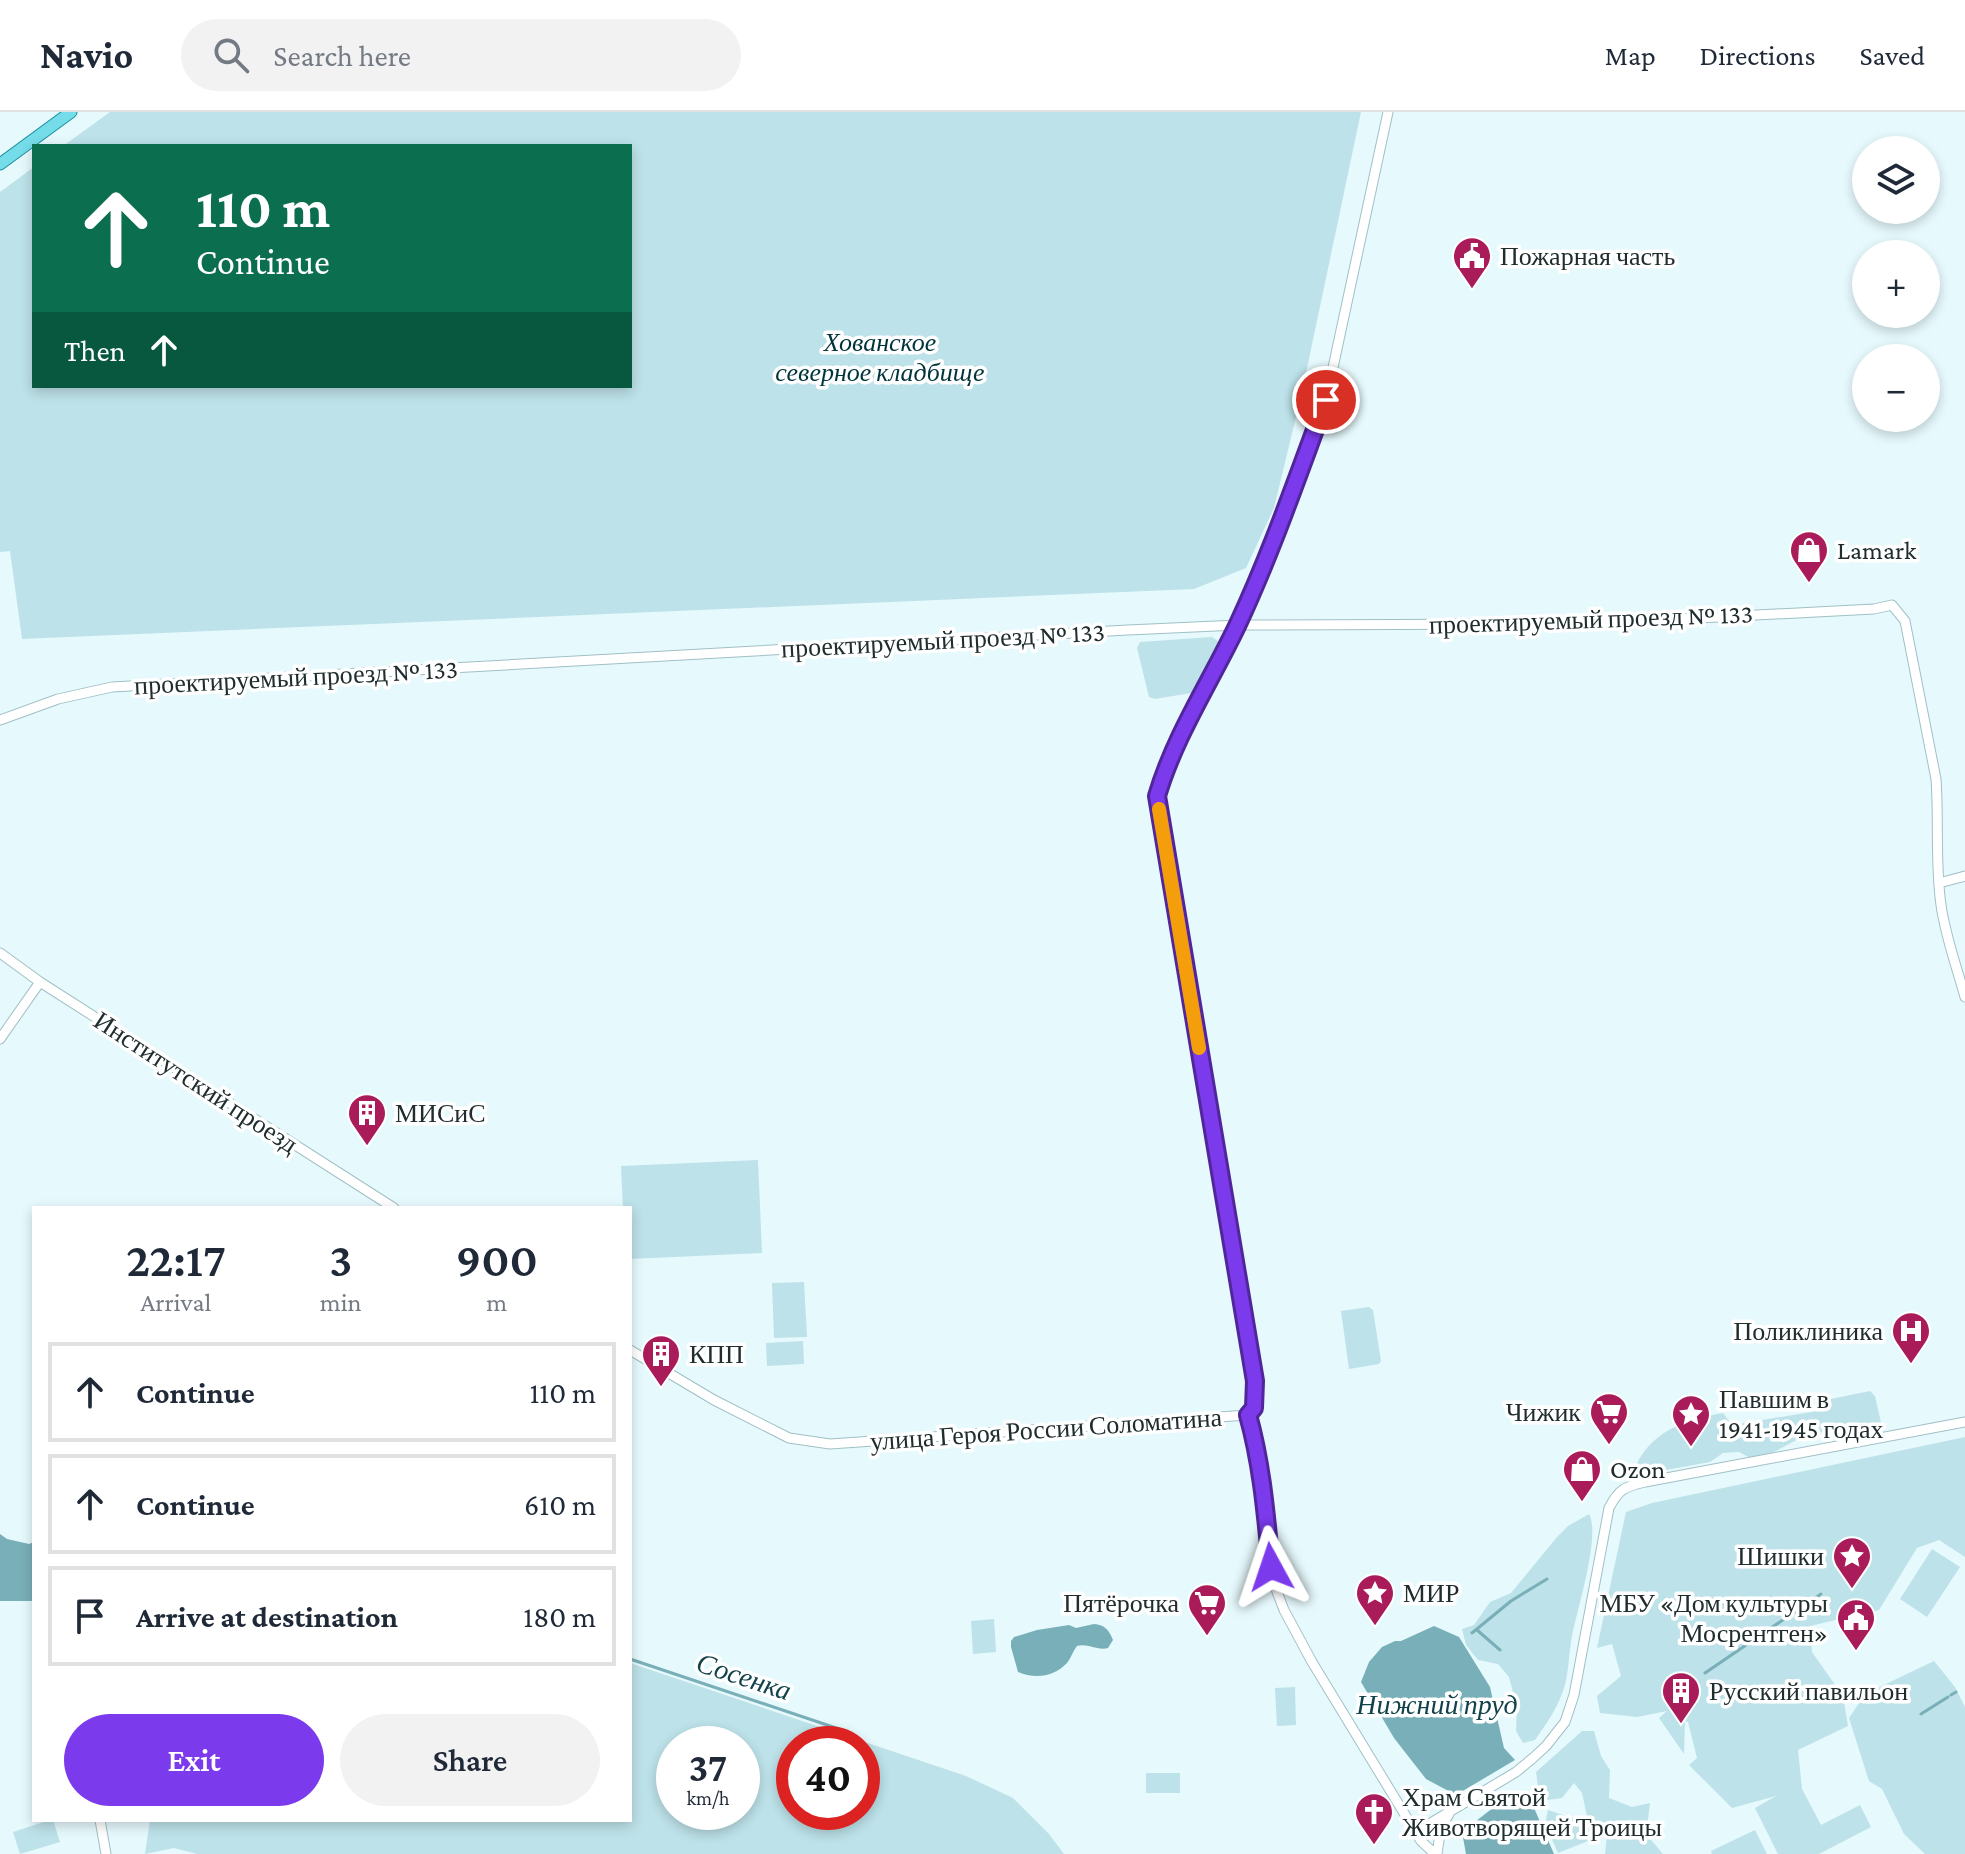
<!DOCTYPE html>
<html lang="en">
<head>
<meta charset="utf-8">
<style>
  :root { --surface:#fff; --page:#f2f2f3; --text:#1f2937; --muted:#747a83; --line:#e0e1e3; --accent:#7c3aed }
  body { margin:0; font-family:"Crimson Pro",serif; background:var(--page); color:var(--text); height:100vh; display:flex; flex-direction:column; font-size:30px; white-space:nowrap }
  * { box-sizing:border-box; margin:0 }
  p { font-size:26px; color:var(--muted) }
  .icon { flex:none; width:44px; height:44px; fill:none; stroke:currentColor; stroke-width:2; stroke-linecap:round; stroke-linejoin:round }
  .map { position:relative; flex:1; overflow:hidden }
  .side { position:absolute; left:32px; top:1094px; width:600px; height:616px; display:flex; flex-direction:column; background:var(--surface); border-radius:0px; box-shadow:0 4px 12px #0003 }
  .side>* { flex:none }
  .hud { position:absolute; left:32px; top:32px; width:600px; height:244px; border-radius:0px; box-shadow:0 4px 12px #0003; background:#0b6e4f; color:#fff; overflow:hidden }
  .controls { position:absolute; left:1852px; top:24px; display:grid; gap:16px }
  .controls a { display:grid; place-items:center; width:88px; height:88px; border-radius:50%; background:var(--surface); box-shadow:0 4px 12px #0003; font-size:40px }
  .speed { position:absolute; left:656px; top:1614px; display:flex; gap:16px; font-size:40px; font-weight:700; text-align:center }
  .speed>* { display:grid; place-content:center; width:104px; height:104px; border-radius:50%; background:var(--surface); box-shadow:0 4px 12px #0003; line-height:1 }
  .speed small { font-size:20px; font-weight:400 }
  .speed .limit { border:12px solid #d22; background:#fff; color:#111 }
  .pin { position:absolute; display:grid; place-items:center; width:68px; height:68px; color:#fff; margin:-34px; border:4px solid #fff; border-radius:50%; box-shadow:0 2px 8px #0007 }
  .me { position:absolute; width:88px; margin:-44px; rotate:355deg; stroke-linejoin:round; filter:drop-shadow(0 0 6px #0008) }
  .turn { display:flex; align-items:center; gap:28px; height:168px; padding:0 32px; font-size:36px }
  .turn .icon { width:104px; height:104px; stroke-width:2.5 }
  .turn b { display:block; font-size:56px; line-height:68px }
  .then { display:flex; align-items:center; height:76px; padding:0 32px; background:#0003; gap:16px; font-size:30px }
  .eta { display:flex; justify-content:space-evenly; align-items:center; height:136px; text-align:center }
  .eta b { font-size:48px; font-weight:600; line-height:56px }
  .button { display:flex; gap:16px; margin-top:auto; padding:16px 32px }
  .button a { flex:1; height:92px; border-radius:48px; background:var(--accent); color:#fff; font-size:32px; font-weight:600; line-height:92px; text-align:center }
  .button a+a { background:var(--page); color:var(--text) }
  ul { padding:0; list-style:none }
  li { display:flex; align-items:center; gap:24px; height:100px; margin:0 16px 12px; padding:0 16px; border:4px solid var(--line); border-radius:0px }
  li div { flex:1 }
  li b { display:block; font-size:30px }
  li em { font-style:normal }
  header { display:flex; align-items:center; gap:48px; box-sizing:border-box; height:112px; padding:0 40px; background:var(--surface); border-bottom:2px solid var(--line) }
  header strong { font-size:38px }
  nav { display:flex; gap:44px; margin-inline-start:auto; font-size:28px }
  .search { width:560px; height:72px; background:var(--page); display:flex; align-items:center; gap:20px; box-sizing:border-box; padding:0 28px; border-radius:44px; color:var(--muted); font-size:30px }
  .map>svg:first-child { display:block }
</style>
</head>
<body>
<header>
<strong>Navio</strong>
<div class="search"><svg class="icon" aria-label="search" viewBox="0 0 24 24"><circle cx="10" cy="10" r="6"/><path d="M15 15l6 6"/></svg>Search here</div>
<nav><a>Map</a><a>Directions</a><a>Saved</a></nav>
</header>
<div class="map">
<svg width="1965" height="1742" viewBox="0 0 1965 1742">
  <rect width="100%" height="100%" fill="#e6f9fd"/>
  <path fill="#bde2e9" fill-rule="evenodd" d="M 110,0 L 1361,0 L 1302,280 L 1274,396 L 1246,456 L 1194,477 L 22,527 L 10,439 L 0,440 L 0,80 L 34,55 L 34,274 L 630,274 L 630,34 L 63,34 Z
    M 1212,525 L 1219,530 L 1219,535 L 1197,580 L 1155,587 L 1149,585 L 1137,536 L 1140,530 Z
    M 758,1048 L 762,1141 L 630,1147 L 630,1096 L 623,1096 L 621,1054 Z
    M 804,1170 L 807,1225 L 774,1226 L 772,1171 Z
    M 1369,1195 L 1373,1198 L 1381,1249 L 1379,1252 L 1349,1257 L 1341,1199 Z
    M 803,1229 L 804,1252 L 767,1254 L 766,1231 Z
    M 1870,1279 L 1875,1284 L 1882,1315 L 1875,1323 L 1858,1324 L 1836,1318 L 1806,1323 L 1768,1343 L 1752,1347 L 1739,1340 L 1723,1341 L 1710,1350 L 1655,1360 L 1640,1359 L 1637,1351 C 1655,1317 1688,1307 1723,1301 L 1732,1313 L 1817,1299 L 1821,1289 Z
    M 1965,1325 L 1965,1445 L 1939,1428 L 1917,1436 L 1879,1498 L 1810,1514 L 1812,1540 L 1843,1584 L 1848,1614 L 1798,1638 L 1802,1677 L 1821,1713 L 1860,1693 L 1871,1715 L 1819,1742 L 1778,1742 L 1755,1696 L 1776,1684 L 1732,1696 L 1689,1653 L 1697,1646 L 1688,1610 L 1685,1609 L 1684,1642 L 1659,1606 L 1667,1599 L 1637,1605 L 1600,1601 L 1597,1584 L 1621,1564 L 1612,1532 L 1597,1536 L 1626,1400 L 1652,1391 Z
    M 1589,1402 C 1601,1422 1577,1498 1572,1524 C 1569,1540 1569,1557 1565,1573 C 1559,1594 1547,1611 1535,1628 L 1523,1631 L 1516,1619 L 1517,1595 L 1509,1565 L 1498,1552 L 1478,1548 L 1466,1533 L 1462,1517 L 1474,1513 L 1490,1490 L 1511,1481 L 1557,1425 L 1568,1414 Z
    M 1932,1437 L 1960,1455 L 1927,1505 L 1900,1487 Z
    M 994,1507 L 996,1540 L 973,1542 L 971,1509 Z
    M 1934,1549 L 1955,1575 L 1965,1595 L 1965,1742 L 1925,1742 L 1904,1722 L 1882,1677 L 1869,1669 L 1849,1606 L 1865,1582 Z
    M 630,1551 L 966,1664 L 1013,1686 L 1049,1722 L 1064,1742 L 197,1742 L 174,1736 L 145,1742 L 150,1708 L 630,1708 ZM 674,1632 L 742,1632 L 742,1700 L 674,1700 ZM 794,1632 L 862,1632 L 862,1700 L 794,1700 Z
    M 1295,1575 L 1296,1613 L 1277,1614 L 1275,1576 Z
    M 1582,1619 L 1594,1619 L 1601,1644 L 1610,1658 L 1609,1686 L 1632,1695 L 1650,1691 L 1646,1722 L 1663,1742 L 1605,1742 L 1608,1715 L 1593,1727 L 1558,1741 L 1545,1712 L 1548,1698 L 1578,1708 L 1587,1704 L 1582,1681 L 1574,1671 L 1562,1686 L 1540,1689 L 1536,1660 Z
    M 1146,1661 L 1180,1661 L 1180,1681 L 1146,1681 Z
    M 50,1708 L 53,1708 L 60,1730 L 20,1742 L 13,1720 Z
    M 1755,1718 L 1767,1742 L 1712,1742 L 1711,1739 Z"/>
  <path fill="#79afb8" d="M 0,1422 L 7,1427 L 29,1432 L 34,1430 L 34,1489 L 0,1489 Z
    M 1094,1512 C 1105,1513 1109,1518 1113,1528 L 1108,1536 C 1097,1539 1088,1531 1077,1534 C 1073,1539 1071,1546 1067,1551 C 1054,1565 1035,1567 1018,1560 L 1011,1535 L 1011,1529 L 1014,1525 L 1037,1518 L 1069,1513 L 1076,1516 Z
    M 1434,1514 L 1459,1525 L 1490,1575 L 1504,1636 L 1515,1648 L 1456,1683 L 1426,1667 L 1394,1626 L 1361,1570 L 1369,1550 L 1382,1535 L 1395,1529 L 1401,1529 Z
    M 1519,1680 L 1527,1683 L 1531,1689 L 1554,1742 L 1466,1742 L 1462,1720 L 1503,1688 Z"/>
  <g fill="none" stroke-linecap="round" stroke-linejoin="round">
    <path stroke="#79afb8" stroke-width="3" d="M 1477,1518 L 1500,1538
      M 1472,1521 L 1511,1489 L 1547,1467
      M 630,1547 L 845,1619
      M 1705,1561 L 1821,1482
      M 1951,1583 L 1956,1580
      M 1921,1602 L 1948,1585"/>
    <defs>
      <path id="minor" d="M 0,608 L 58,587 L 112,575 L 1128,518 L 1238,513 L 1517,512 L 1680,507 L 1874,497 L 1892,493 L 1905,509 L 1936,667 C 1939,709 1935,751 1941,793 C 1945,823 1957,856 1965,885
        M 1939,771 L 1965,764
        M 0,841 L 40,870 L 394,1096
        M 0,927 L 40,870
        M 630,1238 L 714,1288 L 789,1326 L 830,1332 L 1248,1303
        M 1248,1303 L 1254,1296 L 1255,1269 L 1157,684 L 1165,657 L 1238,513 L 1257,469 L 1292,382 L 1326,288 L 1388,0
        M 1248,1303 L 1254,1323 L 1264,1378 L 1271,1455 L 1276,1477 L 1284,1498 L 1312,1550 L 1421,1729 L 1435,1742
        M 100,1708 L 106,1742
        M 1419,1726 L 1420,1720 L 1424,1715 L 1516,1660 L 1533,1646 L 1546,1634 L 1565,1610 L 1574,1583 L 1609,1396 C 1619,1377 1624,1375 1645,1370 L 1965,1310
        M 1437,1742 L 1441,1715 L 1449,1702"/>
      <path id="major" d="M 0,52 L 71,0"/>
    </defs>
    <use href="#minor" stroke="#a0c0c6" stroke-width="11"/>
    <use href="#major" stroke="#1b909f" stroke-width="13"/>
    <use href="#minor" stroke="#fff" stroke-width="9"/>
    <use href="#major" stroke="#75dce9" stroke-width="11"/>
  </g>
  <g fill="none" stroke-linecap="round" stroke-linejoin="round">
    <defs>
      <path id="route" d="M 1271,1455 C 1266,1404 1262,1353 1248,1303 L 1254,1296 L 1255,1269 L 1157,684 C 1175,623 1211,569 1238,512 C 1272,439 1298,363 1326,288"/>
    </defs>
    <use href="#route" stroke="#51269a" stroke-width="20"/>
    <use href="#route" stroke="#7c3aed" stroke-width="14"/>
    <path stroke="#f59e0b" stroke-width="14" d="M 1159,697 L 1199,936"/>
  </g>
  <defs>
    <symbol id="civic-pin" viewBox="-11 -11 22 30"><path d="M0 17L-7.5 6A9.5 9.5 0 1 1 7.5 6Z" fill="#aa1c59" stroke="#fff"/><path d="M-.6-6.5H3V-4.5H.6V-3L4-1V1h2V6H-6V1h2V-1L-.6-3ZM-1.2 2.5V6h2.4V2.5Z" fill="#fff"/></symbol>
    <symbol id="shop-pin" viewBox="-11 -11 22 30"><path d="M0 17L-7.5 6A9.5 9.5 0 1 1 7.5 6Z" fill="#aa1c59" stroke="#fff"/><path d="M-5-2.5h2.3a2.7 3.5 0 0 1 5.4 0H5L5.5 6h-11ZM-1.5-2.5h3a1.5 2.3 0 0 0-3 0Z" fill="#fff"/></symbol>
    <symbol id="building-pin" viewBox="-11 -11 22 30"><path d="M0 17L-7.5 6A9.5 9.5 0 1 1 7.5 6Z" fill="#aa1c59" stroke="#fff"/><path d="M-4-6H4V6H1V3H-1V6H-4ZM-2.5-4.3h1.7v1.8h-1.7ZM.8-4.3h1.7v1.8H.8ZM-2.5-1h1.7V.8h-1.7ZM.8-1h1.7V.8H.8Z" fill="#fff"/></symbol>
    <symbol id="hospital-pin" viewBox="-11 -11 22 30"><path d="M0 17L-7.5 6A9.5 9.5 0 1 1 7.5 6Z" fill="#aa1c59" stroke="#fff"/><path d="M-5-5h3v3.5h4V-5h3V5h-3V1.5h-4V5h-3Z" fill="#fff"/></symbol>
    <symbol id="supermarket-pin" viewBox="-11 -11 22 30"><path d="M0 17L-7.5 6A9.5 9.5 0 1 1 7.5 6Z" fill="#aa1c59" stroke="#fff"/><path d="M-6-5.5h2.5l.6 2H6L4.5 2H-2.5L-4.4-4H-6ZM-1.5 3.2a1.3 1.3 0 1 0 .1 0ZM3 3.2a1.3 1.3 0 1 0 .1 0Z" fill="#fff"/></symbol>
    <symbol id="sight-pin" viewBox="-11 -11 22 30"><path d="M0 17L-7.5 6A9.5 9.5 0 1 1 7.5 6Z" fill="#aa1c59" stroke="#fff"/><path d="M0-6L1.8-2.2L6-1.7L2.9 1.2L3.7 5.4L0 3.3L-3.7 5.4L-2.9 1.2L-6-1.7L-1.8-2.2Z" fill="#fff"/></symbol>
    <symbol id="church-pin" viewBox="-11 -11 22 30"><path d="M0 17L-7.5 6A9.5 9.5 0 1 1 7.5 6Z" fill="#aa1c59" stroke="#fff"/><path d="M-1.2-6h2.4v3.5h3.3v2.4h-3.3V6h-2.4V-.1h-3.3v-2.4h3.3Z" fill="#fff"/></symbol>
  </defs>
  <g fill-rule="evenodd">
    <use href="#civic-pin" x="1450" y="122" width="44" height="60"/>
    <use href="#shop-pin" x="1787" y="416" width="44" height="60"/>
    <use href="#building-pin" x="345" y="979" width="44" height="60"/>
    <use href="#hospital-pin" x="1889" y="1197" width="44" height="60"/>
    <use href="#building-pin" x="639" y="1220" width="44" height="60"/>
    <use href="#supermarket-pin" x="1587" y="1278" width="44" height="60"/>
    <use href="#sight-pin" x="1669" y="1280" width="44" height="60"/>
    <use href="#shop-pin" x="1560" y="1335" width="44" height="60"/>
    <use href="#sight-pin" x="1830" y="1422" width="44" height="60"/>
    <use href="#sight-pin" x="1353" y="1459" width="44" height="60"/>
    <use href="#supermarket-pin" x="1185" y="1469" width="44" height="60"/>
    <use href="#civic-pin" x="1834" y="1484" width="44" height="60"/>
    <use href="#building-pin" x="1659" y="1557" width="44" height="60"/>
    <use href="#church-pin" x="1352" y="1678" width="44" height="60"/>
  </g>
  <g text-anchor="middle" stroke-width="7" stroke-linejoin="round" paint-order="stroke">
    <g font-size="26" fill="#202d2f" stroke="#fff" text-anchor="start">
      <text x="1500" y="153">Пожарная часть</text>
      <text x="1837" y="447">Lamark</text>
      <text x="395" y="1010">МИСиС</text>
      <text x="1883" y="1228" text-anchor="end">Поликлиника</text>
      <text x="689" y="1251">КПП</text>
      <text x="1719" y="1296">Павшим в<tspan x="1719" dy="30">1941-1945 годах</tspan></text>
      <text x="1581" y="1309" text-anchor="end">Чижик</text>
      <text x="1610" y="1366">Ozon</text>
      <text x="1824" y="1453" text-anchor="end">Шишки</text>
      <text x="1403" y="1490">МИР</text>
      <text x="1179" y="1500" text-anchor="end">Пятёрочка</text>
      <text x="1828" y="1500" text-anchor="end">МБУ «Дом культуры<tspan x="1828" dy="30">Мосрентген»</tspan></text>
      <text x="1709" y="1588">Русский павильон</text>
      <text x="1402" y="1694">Храм Святой<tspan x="1402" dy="30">Животворящей Троицы</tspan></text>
    </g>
    <g font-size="26" font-style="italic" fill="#00343b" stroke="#fff">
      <text x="880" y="239">Хованское<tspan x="880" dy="30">северное кладбище</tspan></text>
    </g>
    <g font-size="26" fill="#202d2f" stroke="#fff">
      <text transform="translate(1591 507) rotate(-2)" y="9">проектируемый проезд № 133</text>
      <text transform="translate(943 528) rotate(-3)" y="9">проектируемый проезд № 133</text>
      <text transform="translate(296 565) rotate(-3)" y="9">проектируемый проезд № 133</text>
      <text transform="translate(196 970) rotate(33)" y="9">Институтский проезд</text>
      <text transform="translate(1046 1317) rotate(-4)" y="9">улица Героя России Соломатина</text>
    </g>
    <g font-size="28" font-style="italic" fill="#12434b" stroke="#fff">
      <text transform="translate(744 1564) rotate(18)" y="10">Сосенка</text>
      <text x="1437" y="1602">Нижний пруд</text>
    </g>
  </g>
</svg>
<div class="controls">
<a><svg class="icon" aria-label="layers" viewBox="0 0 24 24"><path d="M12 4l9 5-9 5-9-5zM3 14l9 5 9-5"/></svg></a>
<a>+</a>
<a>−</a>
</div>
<div class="speed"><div>37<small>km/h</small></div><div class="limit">40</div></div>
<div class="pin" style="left:1326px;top:288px;background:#d93025"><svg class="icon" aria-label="arrive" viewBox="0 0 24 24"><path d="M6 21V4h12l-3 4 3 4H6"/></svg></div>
<svg class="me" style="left:1271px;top:1455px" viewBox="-20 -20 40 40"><path d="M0-17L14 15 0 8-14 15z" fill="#7c3aed" stroke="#fff" stroke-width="4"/></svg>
<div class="hud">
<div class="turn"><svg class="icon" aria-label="ahead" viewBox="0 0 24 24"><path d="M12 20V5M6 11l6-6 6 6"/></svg><div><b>110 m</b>Continue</div></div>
<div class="then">Then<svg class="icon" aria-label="ahead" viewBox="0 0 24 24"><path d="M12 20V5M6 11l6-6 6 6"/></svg></div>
</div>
<section class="side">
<div class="eta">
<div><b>22:17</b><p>Arrival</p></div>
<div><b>3</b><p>min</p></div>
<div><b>900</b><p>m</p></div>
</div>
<ul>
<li><svg class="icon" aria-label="ahead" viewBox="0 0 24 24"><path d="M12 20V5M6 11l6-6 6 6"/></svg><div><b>Continue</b></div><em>110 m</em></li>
<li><svg class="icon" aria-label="ahead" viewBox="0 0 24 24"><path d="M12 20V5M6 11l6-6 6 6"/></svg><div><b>Continue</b></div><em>610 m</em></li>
<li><svg class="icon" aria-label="arrive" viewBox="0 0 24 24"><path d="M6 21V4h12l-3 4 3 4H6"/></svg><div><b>Arrive at destination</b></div><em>180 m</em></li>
</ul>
<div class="button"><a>Exit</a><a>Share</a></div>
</section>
</div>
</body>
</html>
